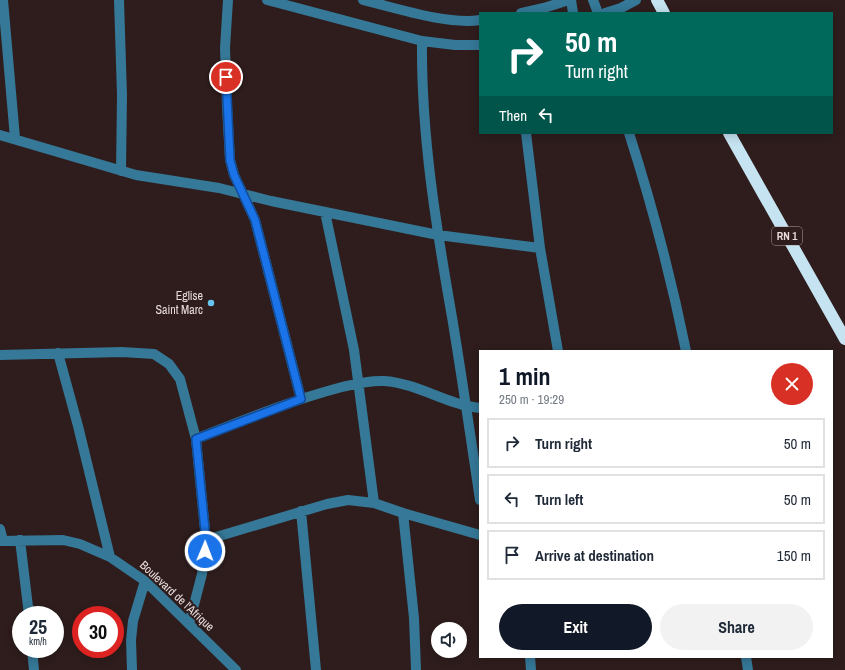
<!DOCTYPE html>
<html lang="en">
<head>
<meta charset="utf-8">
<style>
  :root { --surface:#fff; --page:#f2f2f3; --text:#1f2937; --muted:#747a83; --line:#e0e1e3; --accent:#111827 }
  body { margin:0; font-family:"Archivo Narrow",sans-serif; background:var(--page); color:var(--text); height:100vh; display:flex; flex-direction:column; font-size:15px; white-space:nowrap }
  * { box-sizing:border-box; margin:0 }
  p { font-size:13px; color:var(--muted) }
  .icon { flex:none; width:22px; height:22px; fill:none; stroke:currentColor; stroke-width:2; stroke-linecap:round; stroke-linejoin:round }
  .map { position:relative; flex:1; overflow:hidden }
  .details { position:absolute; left:479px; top:350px; width:354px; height:308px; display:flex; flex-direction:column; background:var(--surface); border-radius:0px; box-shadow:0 2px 10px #0003 }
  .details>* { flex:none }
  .hud { position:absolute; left:479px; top:12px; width:354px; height:122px; border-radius:0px; box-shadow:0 2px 10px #0003; background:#00695c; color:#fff; overflow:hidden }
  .tools { position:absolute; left:431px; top:622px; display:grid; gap:8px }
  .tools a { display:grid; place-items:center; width:36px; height:36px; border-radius:50%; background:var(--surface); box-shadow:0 2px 10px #0003; font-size:20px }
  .speed { position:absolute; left:12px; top:606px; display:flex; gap:8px; font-size:20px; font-weight:700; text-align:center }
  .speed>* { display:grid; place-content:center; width:52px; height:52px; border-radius:50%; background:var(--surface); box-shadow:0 2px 10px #0003; line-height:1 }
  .speed small { font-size:10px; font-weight:400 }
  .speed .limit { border:6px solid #d22; background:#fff; color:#111 }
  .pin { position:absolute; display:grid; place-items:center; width:34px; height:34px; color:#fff; margin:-17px; border:2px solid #fff; border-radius:50%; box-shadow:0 1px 4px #0007 }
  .me { position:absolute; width:44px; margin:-22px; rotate:1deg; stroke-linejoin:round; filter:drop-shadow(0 0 3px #0008) }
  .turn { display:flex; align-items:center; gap:14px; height:84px; padding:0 20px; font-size:18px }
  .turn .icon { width:52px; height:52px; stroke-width:2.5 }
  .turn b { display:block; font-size:28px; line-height:34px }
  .then { display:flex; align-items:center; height:38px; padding:0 20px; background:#0003; gap:8px; font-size:15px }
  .round { display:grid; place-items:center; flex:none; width:42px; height:42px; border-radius:21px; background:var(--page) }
  .overview { display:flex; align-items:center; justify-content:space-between; height:68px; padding:0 20px }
  h1 { font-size:24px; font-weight:700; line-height:30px; color:var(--accent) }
  .primary-button { display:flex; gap:8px; margin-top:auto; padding:8px 20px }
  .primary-button a { flex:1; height:46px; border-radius:24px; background:var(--accent); color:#fff; font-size:16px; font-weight:700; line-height:46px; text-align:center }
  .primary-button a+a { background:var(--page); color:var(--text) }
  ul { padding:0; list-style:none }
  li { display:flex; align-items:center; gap:12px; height:50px; margin:0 8px 6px; padding:0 12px; border:2px solid var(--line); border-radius:0px }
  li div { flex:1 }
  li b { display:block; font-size:15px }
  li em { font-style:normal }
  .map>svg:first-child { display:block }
</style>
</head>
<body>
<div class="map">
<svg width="845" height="670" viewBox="0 0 845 670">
  <rect width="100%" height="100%" fill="#2e1d1c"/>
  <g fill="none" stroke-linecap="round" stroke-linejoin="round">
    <path stroke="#357897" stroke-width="10" d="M 3,0 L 15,138
      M 119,0 L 122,95 L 121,171
      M 228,0 L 225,48 L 227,106 L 230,160 L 234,175 L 255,220 L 301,399
      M 267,0 L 422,41 L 455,45 L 480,45
      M 363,0 C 396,8 447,25 480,20
      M 571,0 L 573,13
      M 593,0 L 598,13
      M 521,13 L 547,7 L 569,0
      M 605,13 L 621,8 L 636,0
      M 422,41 C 421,134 436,226 452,317 C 462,378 471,439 480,500
      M 526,133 L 540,248 L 558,351
      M 629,133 C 652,205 671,277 686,351
      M 0,135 L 136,175 L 219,188 L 271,201 L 438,235 L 540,248
      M 325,212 L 354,350 L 374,503
      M 58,353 L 78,426 L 110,557
      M 0,355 L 122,352 L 154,354 L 169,364 L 180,379 L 196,439 L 206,540 L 202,574 L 189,624
      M 196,439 C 244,420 292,400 342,387 C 355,384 370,380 384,381 C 418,383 447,405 480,408
      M 301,511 L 316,670
      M 403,513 L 414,618 L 416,670
      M 0,529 L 3,541
      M 20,540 L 29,615
      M 206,540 L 327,504 L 348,500 L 374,503 L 403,513 L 480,535
      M 0,541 L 63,540 L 80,544 L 110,557 L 145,581 L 236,670
      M 32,649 L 34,670
      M 530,657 L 531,670
      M 746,657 L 748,670
      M 132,670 L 131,640 L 133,621 L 145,581"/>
    <path stroke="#c6e3f2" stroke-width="12" d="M 657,0 L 664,13
      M 729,133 L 845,339"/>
  </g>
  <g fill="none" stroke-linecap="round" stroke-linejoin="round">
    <defs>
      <path id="route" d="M 205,551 L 206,540 L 196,439 L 301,399 L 255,220 L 234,175 L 230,160 L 226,77"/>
    </defs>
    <use href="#route" stroke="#114b97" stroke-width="10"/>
    <use href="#route" stroke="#1a73e8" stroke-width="7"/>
  </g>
  <circle fill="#68c4f0" stroke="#2e1d1c" stroke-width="1.5" cx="211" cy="303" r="4"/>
  <g text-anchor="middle" stroke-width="4" stroke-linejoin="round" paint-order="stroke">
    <rect fill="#2e1d1c" stroke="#b0a3a2" stroke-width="1" x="772" y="227" width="30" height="18" rx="3"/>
    <g font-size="11" font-weight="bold" fill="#e8dcdb">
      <text x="787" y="240">RN 1</text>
    </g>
    <g font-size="12" fill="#e8dcdb" stroke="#2e1d1c" text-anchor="end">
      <text x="203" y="300">Eglise<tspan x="203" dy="14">Saint Marc</tspan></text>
    </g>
    <g font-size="12" fill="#e8dcdb" stroke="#2e1d1c">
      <text transform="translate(177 596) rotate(43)" y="4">Boulevard de l'Afrique</text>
    </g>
  </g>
</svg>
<div class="tools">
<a><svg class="icon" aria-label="sound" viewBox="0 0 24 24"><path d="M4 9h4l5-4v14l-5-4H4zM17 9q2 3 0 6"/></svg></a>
</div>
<div class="speed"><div>25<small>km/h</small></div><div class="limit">30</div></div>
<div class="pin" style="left:226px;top:77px;background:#d93025"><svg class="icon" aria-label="arrive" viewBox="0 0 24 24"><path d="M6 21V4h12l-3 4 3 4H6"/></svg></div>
<svg class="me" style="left:205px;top:551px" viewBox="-20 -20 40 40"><circle r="17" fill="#1a73e8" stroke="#fff" stroke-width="3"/><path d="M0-11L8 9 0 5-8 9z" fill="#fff"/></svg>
<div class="hud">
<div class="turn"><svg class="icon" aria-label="right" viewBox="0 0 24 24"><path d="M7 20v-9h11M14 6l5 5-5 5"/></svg><div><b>50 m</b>Turn right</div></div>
<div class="then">Then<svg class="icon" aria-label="left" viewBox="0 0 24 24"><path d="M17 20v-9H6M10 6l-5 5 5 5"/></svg></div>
</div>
<section class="details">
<div class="overview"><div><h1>1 min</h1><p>250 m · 19:29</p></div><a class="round" style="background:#d93025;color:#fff"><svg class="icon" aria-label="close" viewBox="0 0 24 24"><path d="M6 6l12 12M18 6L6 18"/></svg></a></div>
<ul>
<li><svg class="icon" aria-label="right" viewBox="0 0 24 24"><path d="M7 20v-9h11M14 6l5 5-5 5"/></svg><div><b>Turn right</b></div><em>50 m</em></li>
<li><svg class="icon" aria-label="left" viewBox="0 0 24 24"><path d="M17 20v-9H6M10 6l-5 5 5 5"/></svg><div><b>Turn left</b></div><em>50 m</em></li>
<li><svg class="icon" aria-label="arrive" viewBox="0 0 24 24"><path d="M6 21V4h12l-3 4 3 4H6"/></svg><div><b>Arrive at destination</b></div><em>150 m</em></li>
</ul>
<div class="primary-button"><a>Exit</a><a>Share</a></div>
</section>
</div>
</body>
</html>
